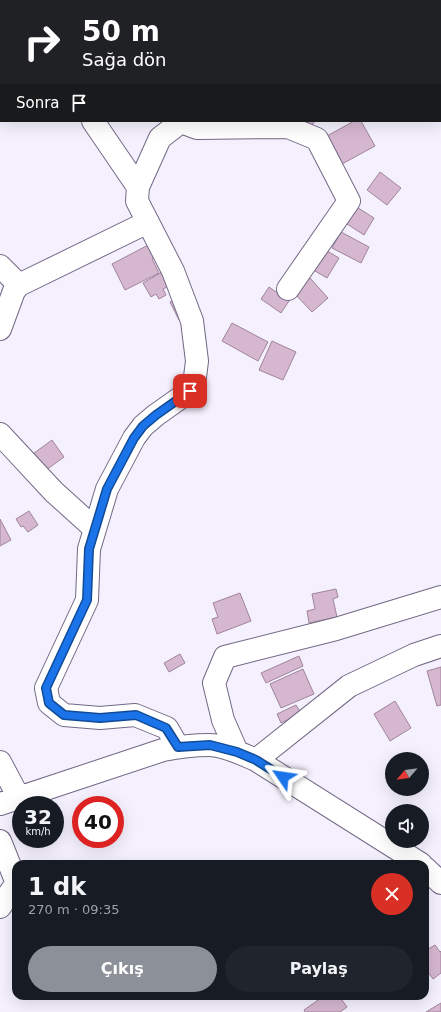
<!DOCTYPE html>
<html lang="tr">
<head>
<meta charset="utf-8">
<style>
  :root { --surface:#171b24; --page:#20242c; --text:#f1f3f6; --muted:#9ea1a6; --accent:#8c9099 }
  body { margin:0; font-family:"DejaVu Sans",sans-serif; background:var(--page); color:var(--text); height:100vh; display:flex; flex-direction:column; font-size:15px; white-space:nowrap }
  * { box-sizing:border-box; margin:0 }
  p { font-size:13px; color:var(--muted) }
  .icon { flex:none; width:22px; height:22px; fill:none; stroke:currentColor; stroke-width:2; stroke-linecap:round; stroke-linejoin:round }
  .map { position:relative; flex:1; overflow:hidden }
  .side { position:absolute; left:12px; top:860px; width:417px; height:140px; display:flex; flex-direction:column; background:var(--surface); border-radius:12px; box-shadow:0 4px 16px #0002 }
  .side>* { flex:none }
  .banner { position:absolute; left:0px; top:0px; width:441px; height:122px; box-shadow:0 4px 16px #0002; background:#202124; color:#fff; overflow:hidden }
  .needle { width:26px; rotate:241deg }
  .tools { position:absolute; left:385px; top:752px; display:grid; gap:8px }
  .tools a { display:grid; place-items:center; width:44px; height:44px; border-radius:50%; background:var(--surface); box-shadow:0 4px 16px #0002; font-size:20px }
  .speed { position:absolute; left:12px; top:796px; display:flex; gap:8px; font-size:20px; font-weight:700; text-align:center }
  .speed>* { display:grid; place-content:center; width:52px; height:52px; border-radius:50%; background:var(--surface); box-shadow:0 4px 16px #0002; line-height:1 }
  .speed small { font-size:10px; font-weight:400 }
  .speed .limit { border:6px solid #d22; background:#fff; color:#111 }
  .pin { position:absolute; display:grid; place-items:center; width:34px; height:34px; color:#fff; margin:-17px; border-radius:8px; box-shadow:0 2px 6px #0006 }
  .me { position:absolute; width:44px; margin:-22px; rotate:302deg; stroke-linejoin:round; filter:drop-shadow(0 0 3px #0008) }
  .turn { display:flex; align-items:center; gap:14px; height:84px; padding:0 16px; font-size:18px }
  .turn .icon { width:52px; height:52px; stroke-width:2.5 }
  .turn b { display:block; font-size:28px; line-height:34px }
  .then { display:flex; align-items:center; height:38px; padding:0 16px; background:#0003; gap:8px; font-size:15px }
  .round { display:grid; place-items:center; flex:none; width:42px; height:42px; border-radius:21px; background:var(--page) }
  .overview { display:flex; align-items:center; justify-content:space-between; height:68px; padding:0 16px }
  h1 { font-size:24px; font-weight:800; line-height:30px }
  .cta { display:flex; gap:8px; margin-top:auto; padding:8px 16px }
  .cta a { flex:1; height:46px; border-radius:24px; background:var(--accent); color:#fff; font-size:16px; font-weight:800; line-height:46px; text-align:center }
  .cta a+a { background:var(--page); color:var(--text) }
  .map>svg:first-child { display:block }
</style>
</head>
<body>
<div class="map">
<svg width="441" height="1012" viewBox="0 0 441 1012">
  <rect width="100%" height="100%" fill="#f4f0fd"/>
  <path fill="#d5b7d0" stroke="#a0849b" d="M 295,0 L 340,0 L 341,1 L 295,1 Z
    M 440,1 L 441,3 L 440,27 Z
    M 305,121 L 315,121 L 312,125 Z
    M 354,121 L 361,121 L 375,146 L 342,164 L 327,136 Z
    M 380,172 L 401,188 L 387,205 L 367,190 Z
    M 355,206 L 374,218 L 364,235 L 344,222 Z
    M 341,232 L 369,247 L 361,263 L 332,248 Z
    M 152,243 L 158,255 L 152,259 L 159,273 L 125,290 L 112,264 Z
    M 322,248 L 339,258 L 327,278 L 310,268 Z
    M 162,272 L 169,286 L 163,289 L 166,295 L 159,299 L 156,294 L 151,297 L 143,283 Z
    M 310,278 L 328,298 L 312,312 L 294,293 Z
    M 269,287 L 289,301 L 281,313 L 261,299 Z
    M 180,297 L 189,315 L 179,320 L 170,302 Z
    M 232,323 L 268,342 L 258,361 L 222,341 Z
    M 272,341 L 296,352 L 283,380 L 259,370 Z
    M 52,440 L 64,457 L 42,473 L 30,456 Z
    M 29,511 L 38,525 L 28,532 L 23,526 L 21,527 L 16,519 Z
    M 0,519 L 11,540 L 0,546 Z
    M 336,589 L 338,597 L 333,599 L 337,617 L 309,623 L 307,611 L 315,609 L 312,594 Z
    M 240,593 L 251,621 L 217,634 L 212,619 L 218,617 L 213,603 Z
    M 180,654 L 185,663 L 169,672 L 164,663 Z
    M 299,656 L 303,666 L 266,683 L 261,673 Z
    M 441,667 L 441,705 L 437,706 L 427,671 Z
    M 303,669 L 314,694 L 281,708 L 270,684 Z
    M 395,701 L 411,728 L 390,741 L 374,714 Z
    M 296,705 L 301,713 L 281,723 L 277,714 Z
    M 435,945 L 440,952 L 441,951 L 441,973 L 433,979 L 425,968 L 425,951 Z
    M 324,996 L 339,996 L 347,1007 L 340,1012 L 305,1012 L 304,1010 Z
    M 441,1003 L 441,1012 L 426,1012 Z"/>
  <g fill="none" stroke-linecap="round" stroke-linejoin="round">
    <defs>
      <path id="minor" d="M 8,0 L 8,1
        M 141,0 L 142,1
        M 362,1 L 363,0
        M 93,121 L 138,187
        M 181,122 L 197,128 L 288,127 L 317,139 L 349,201 L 288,289
        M 0,266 L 19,285
        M 0,329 L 14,291 L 19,285 L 148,222
        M 0,434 L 54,492 L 95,529
        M 178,747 L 167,728 L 135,715 L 100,718 L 64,715 L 49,703 L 46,688 L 87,600 L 89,549 L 107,489 L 134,438 L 143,426 L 156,415 L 190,391 L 194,385 L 197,361 L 192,321 L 173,271 L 137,201 L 138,187 L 160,138 L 182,121
        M 237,752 L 223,720 L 214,683 L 225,657 L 336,629 L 441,597
        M 256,760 L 349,686 L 414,655 L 441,646
        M 0,762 L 19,798
        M 0,804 L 163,750 C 178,747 194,745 209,745 C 224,745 242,754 256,760 L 421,864
        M 0,841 L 16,881
        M 425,868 L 441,883
        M 0,907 L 16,884"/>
    </defs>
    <use href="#minor" stroke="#726885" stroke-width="24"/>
    <use href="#minor" stroke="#fff" stroke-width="22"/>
  </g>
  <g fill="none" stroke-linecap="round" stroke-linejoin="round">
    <defs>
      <path id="route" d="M 190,391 L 156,415 L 143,426 L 134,438 L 107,489 L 89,549 L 87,600 L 46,688 L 49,703 L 64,715 L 100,718 L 136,715 L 166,728 L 178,747 L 210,745 L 237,752 L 256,760 L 283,777"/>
    </defs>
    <use href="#route" stroke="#114b97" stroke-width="10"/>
    <use href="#route" stroke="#1a73e8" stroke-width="7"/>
  </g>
</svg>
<div class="tools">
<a><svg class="needle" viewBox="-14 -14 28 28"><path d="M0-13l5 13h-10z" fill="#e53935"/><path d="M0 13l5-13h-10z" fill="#9ea1a6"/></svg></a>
<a><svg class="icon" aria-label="sound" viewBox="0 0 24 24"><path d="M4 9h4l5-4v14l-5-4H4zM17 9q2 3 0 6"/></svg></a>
</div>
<div class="speed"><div>32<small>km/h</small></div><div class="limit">40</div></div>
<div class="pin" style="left:190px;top:391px;background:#d93025"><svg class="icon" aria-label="arrive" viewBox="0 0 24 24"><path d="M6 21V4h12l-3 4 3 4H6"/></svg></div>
<svg class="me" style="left:283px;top:777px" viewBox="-20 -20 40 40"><path d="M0-17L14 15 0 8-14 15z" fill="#1a73e8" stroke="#fff" stroke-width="4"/></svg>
<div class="banner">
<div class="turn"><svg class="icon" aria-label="right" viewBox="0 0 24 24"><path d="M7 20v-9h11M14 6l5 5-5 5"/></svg><div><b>50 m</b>Sağa dön</div></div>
<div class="then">Sonra<svg class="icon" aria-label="arrive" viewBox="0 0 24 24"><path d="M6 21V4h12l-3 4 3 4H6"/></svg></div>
</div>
<section class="side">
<div class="overview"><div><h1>1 dk</h1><p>270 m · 09:35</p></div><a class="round" style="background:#d93025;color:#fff"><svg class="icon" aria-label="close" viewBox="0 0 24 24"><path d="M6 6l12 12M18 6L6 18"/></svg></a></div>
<div class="cta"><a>Çıkış</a><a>Paylaş</a></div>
</section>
</div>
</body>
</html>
